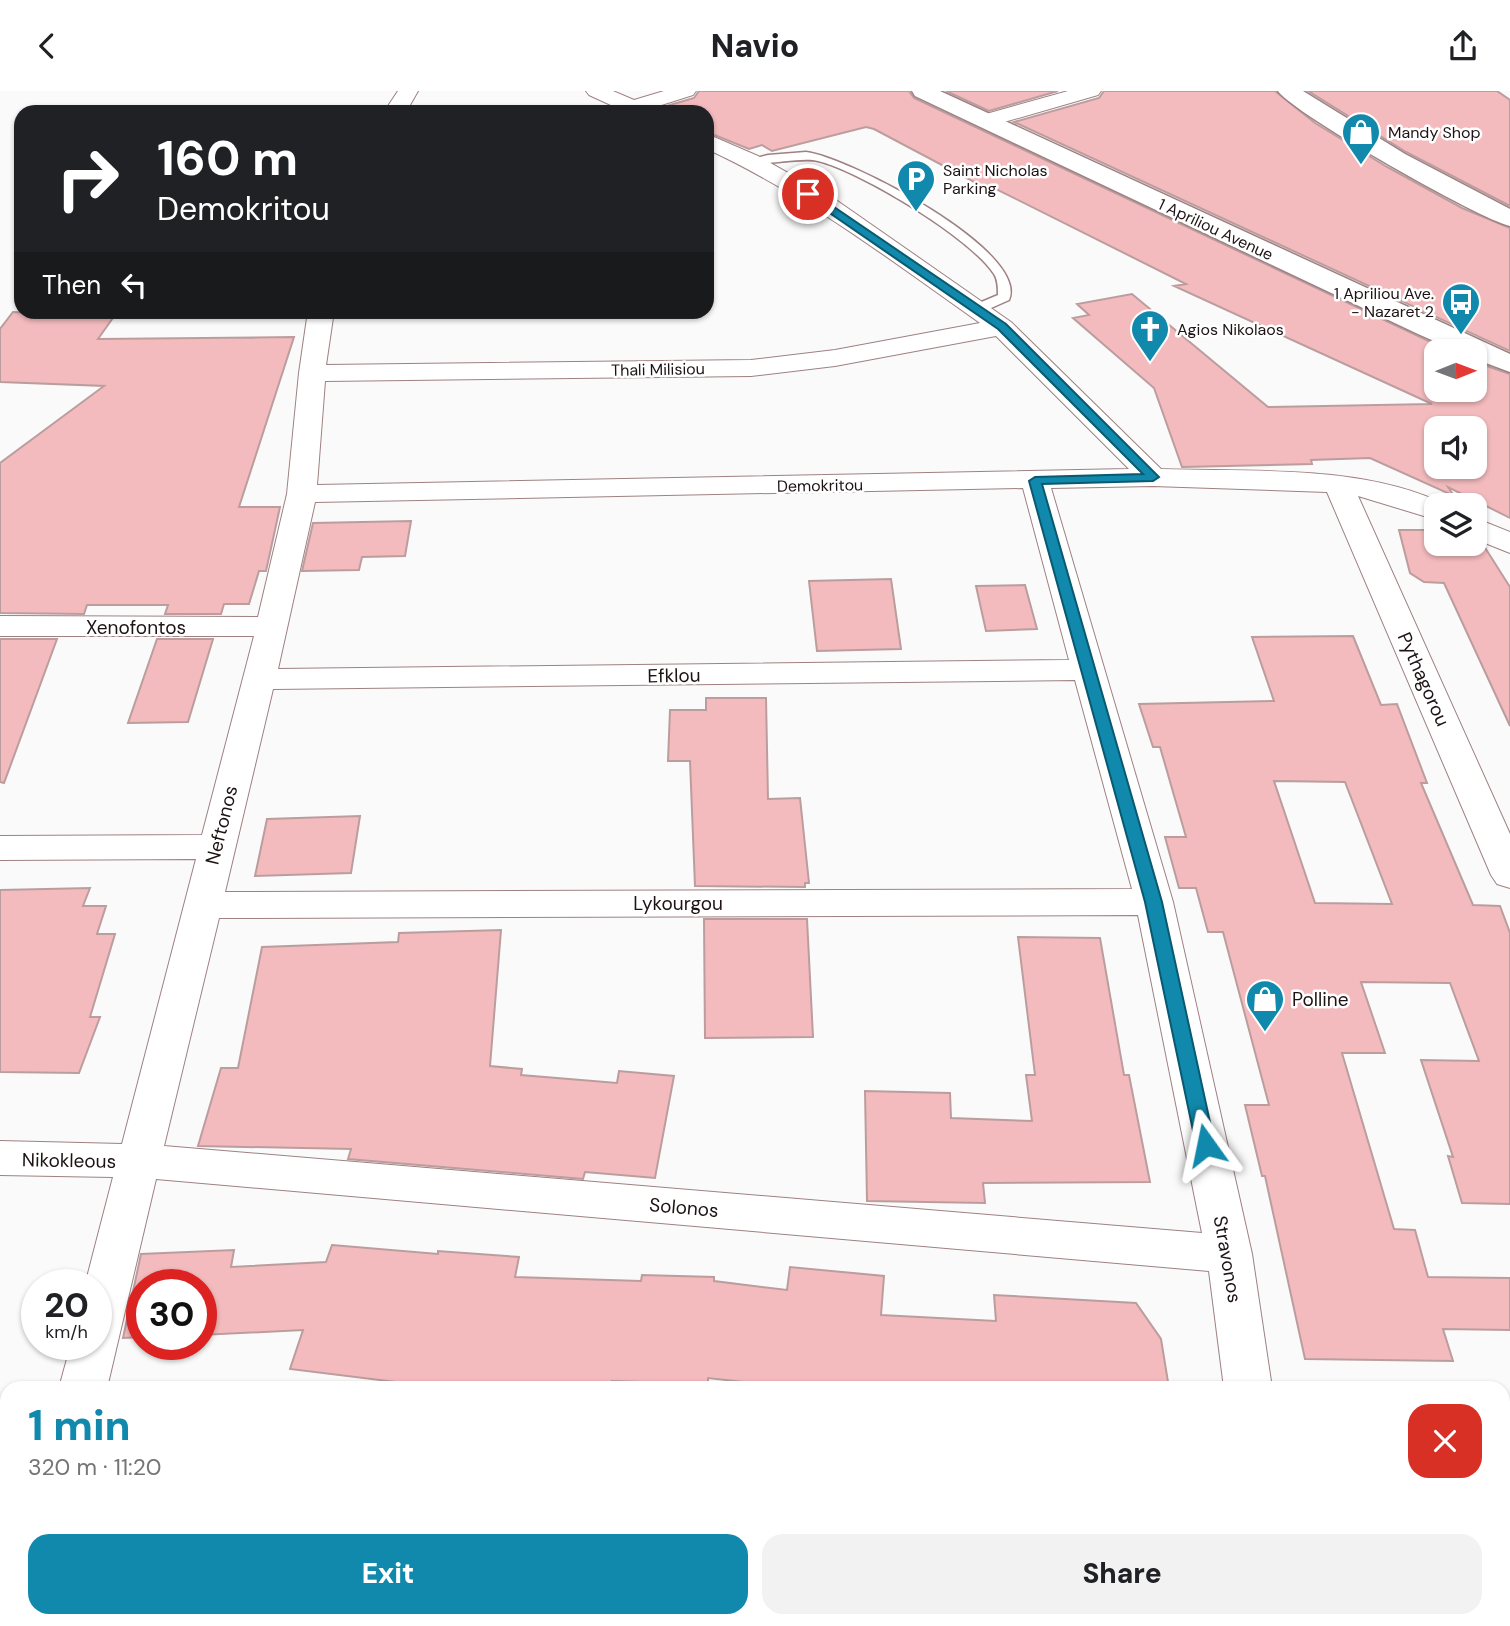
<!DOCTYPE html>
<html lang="en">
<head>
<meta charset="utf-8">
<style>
  :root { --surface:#fff; --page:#f2f2f2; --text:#202124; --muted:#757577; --accent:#1089ac }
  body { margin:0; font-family:"DM Sans",sans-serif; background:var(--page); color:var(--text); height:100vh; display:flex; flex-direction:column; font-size:26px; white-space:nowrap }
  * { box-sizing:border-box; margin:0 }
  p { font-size:23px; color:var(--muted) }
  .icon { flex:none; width:38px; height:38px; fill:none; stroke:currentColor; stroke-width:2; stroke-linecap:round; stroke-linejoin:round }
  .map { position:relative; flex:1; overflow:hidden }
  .drawer { position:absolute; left:0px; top:1290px; width:1510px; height:247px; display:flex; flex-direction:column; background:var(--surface); border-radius:21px 21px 0 0; box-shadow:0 2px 5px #0004 }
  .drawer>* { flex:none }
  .banner { position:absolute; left:14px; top:14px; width:700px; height:214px; border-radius:21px; box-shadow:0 2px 5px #0004; background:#202124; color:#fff; overflow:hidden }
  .needle { width:46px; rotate:89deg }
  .buttons { position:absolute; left:1424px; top:248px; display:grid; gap:14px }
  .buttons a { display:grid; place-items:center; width:63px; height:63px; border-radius:14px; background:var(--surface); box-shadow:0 2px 5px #0004; font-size:35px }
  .speed { position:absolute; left:21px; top:1178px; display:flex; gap:14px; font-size:35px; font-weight:700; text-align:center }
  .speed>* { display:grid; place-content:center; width:91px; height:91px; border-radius:50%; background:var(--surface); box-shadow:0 2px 5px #0004; line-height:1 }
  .speed small { font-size:18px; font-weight:400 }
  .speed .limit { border:10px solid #d22; background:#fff; color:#111 }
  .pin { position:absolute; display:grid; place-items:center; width:60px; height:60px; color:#fff; margin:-30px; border:4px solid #fff; border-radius:50%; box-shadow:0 2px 7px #0007 }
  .me { position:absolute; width:77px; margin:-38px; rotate:348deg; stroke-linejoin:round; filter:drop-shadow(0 0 5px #0008) }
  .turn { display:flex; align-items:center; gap:24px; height:147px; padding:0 28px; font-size:32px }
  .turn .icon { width:91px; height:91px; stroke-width:2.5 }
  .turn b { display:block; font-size:49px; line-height:60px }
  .then { display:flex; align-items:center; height:66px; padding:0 28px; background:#0003; gap:14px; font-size:26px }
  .round { display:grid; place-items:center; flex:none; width:74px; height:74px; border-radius:21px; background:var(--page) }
  .summary { display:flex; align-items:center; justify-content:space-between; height:119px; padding:0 28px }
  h1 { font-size:42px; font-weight:800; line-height:52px; color:var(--accent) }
  .action { display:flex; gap:14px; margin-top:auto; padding:14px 28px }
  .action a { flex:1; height:80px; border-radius:21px; background:var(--accent); color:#fff; font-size:28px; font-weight:800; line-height:80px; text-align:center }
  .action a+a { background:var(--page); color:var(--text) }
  header { display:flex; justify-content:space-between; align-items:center; height:91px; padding:0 28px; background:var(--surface); font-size:32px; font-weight:800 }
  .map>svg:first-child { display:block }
</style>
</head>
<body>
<header><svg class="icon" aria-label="back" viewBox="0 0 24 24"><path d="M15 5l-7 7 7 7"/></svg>Navio<svg class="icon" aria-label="share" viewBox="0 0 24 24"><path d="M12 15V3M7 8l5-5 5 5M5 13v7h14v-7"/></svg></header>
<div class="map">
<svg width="1510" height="1535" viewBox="0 0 1510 1535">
  <rect width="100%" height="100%" fill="#fafafa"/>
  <path fill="#f3bbbe" stroke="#bb9d9e" stroke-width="2" fill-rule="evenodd" d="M 699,0 L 909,0 L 914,7 L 1452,261 L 1437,261 L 1437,299 L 1475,299 L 1475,271 L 1510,283 L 1510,427 L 1448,396 L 1454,405 L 1370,367 L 1311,369 L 1312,373 L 1182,376 L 1154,297 L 1073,227 L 1089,224 L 1077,213 L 1132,203 L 1268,316 L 1432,313 L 1174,195 L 1186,193 L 992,96 L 987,98 L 874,38 L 866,36 L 772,60 L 762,54 L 749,58 L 707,41 L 707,21 L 686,21 L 670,14 L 694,7 ZM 1437,338 L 1475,338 L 1475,376 L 1437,376 Z
    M 946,0 L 1058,0 L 989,20 Z
    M 1104,0 L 1275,0 L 1315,32 L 1387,76 L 1462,117 L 1510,137 L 1510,260 L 1014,31 L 1099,7 Z
    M 1308,0 L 1497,0 L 1510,9 L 1510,115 L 1406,61 Z
    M 13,221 L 115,224 L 98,248 L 294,246 L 239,416 L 280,416 L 266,480 L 259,480 L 249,513 L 224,513 L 221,523 L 165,523 L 168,514 L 87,514 L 84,523 L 0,522 L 0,372 L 104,295 L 0,291 L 0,238 Z
    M 411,430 L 405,465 L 362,466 L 359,479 L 302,480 L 313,432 Z
    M 1399,439 L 1437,439 L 1437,453 L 1475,453 L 1475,451 L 1484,455 L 1510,496 L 1510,635 L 1444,492 L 1424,491 L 1410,482 Z
    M 891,488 L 901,558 L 817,560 L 809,490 Z
    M 1025,494 L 1037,538 L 986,540 L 976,495 Z
    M 1353,545 L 1381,614 L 1397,613 L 1427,692 L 1421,692 L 1473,814 L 1500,815 L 1510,842 L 1510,1113 L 1462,1112 L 1448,1065 L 1453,1066 L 1421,969 L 1479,970 L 1450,892 L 1361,891 L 1385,962 L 1342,962 L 1394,1138 L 1415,1139 L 1428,1186 L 1510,1187 L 1510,1239 L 1443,1238 L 1453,1270 L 1305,1268 L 1265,1085 L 1262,1085 L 1245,1014 L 1269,1014 L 1223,841 L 1208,841 L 1196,797 L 1179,797 L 1165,746 L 1186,746 L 1160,656 L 1153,656 L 1139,613 L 1274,610 L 1252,546 ZM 1274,690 L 1345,691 L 1392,813 L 1315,812 Z
    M 0,548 L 57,548 L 4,692 L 0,691 Z
    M 157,548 L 213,548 L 188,631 L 128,632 Z
    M 706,607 L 766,607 L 768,708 L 800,707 L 809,792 L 805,792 L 805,796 L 695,795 L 690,670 L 668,670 L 670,619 L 706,619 Z
    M 360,725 L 351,782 L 255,785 L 267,728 Z
    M 90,797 L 83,815 L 106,815 L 97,843 L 115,843 L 90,926 L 100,926 L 79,982 L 0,981 L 0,799 Z
    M 704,828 L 807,828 L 813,946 L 705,947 Z
    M 501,839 L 490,975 L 522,978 L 521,984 L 617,992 L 619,980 L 674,985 L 655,1087 L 585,1081 L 583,1088 L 348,1068 L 351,1058 L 198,1055 L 221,977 L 238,977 L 262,856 L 398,851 L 399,842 Z
    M 1018,846 L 1100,847 L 1124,984 L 1129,984 L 1150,1091 L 983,1092 L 985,1112 L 867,1110 L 865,1000 L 950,1002 L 951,1027 L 1032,1030 L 1026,984 L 1035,984 Z
    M 332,1154 L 438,1163 L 438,1160 L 519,1166 L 515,1186 L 641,1190 L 642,1184 L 714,1186 L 714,1190 L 787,1199 L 790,1176 L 884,1185 L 881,1224 L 996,1230 L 994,1204 L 1136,1212 L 1161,1248 L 1169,1297 L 799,1297 L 708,1287 L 708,1293 L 612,1290 L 612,1296 L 490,1292 L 489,1297 L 461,1297 L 404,1292 L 290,1278 L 303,1239 L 201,1244 L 201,1194 L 142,1194 L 142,1246 L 123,1247 L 141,1163 L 234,1159 L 231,1176 L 326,1171 Z"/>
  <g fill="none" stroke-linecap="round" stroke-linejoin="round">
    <defs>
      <path id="lane" d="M 806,61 C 848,66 1030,160 1009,209 L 982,221 L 972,221 L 972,215 L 998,204 C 998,197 998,189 994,183 C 971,147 860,80 818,70 C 799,65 755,78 744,70 L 768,64 Z"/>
      <path id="street" d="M 398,0 L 418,0 L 406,21 L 384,21 Z
        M 586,0 L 613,0 L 634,9 L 664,0 L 696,0 L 693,4 L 652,17 L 655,21 L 626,21 L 589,4 Z
        M 1068,0 L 1101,0 L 1098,4 L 987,36 L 979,35 L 976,30 L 979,25 Z
        M 707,43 L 758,65 L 836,109 L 1011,231 L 1161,378 C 1251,381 1367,373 1448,415 L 1437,415 L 1437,429 L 1358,405 L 1510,743 L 1510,797 L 1497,793 L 1491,784 L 1327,401 L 1153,395 L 1051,397 L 1173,811 L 1252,1163 L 1272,1297 L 1224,1297 L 1209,1180 L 156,1088 L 107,1297 L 59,1297 L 71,1253 L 96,1253 L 96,1194 L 85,1194 L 113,1086 L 0,1084 L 0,1050 L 122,1053 L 196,768 L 0,769 L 0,745 L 202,744 L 254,545 L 0,545 L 0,525 L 258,526 L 287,403 L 299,282 L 308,220 L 334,220 L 326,274 L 751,269 L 835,259 L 980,232 C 892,170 806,104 707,58 ZM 996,245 L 1129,378 L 317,394 L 325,290 L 751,285 L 835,275 ZM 1023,397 L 1069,569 L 278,578 L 315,411 ZM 1075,589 L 1132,798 L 225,801 L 273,598 ZM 1138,824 L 1202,1142 L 164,1055 L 219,827 Z
        M 1475,427 L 1510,441 L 1510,462 L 1475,448 Z
        M 0,1496 L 7,1496 L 7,1530 L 30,1530 L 27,1535 L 0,1535 Z
        M 62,1530 L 156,1530 L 158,1535 L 64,1535 Z
        M 1255,1530 L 1307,1530 L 1307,1535 L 1255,1535 Z"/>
      <path id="secondary" d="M 912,0 L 940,0 L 1510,263 L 1510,281 L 1475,268 L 1475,261 L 1459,261 L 1418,243 L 915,5 Z
        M 1278,0 L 1303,0 L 1405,63 L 1510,118 L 1510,135 C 1479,128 1294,23 1278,0 Z"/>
    </defs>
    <use href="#lane" stroke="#9e8182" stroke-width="3"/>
    <use href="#street" stroke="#9e8182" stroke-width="2"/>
    <use href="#secondary" stroke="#9e8182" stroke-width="3"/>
    <use href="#lane" fill="#fff" fill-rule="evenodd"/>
    <use href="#street" fill="#fff" fill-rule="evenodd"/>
    <use href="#secondary" fill="#fff" fill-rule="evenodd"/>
  </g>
  <path fill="#1089ac" stroke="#0a5970" stroke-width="2" d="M 805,101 L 812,101 L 1006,233 L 1159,386 L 1153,390 L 1042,393 L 1162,811 L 1215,1054 L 1212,1059 L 1206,1061 L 1199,1059 L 1196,1054 L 1145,811 L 1029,390 L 1035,386 L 1143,383 L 998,238 L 805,105 Z"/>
  <defs>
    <symbol id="shop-pin" viewBox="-11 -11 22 30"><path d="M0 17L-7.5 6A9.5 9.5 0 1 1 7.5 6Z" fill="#1089ac" stroke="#fff"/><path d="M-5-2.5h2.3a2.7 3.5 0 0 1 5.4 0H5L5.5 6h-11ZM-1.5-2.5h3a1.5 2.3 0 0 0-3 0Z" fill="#fff"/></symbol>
    <symbol id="parking-pin" viewBox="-11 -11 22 30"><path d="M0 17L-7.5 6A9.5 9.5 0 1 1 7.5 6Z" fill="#1089ac" stroke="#fff"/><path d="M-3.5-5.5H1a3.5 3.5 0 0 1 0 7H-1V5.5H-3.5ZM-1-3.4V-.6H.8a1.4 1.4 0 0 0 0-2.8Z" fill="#fff"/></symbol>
    <symbol id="bus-pin" viewBox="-11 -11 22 30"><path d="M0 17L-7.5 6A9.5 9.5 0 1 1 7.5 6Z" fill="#1089ac" stroke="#fff"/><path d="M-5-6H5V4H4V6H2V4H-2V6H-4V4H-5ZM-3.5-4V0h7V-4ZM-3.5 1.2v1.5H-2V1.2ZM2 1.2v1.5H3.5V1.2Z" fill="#fff"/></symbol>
    <symbol id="church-pin" viewBox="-11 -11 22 30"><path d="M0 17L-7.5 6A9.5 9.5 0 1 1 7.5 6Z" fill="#1089ac" stroke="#fff"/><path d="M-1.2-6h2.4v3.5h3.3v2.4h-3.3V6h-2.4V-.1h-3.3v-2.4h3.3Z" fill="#fff"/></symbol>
  </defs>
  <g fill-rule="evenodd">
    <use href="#shop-pin" x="1339" y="19" width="44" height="60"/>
    <use href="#parking-pin" x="894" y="66" width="44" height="60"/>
    <use href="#bus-pin" x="1439" y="189" width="44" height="60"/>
    <use href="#church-pin" x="1128" y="216" width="44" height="60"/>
    <use href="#shop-pin" x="1243" y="886" width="44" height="60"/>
  </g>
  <g text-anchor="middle" stroke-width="5" stroke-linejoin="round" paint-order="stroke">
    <g font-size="16" fill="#1e1314" stroke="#fff" text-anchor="start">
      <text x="1388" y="47">Mandy Shop</text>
      <text x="943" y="85">Saint Nicholas<tspan x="943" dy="18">Parking</tspan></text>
      <text x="1434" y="208" text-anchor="end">1 Apriliou Ave.<tspan x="1434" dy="18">- Nazaret 2</tspan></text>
      <text x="1177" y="244">Agios Nikolaos</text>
    </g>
    <g font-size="16" fill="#1e1314" stroke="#fff">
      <text transform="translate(1216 138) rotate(25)" y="6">1 Apriliou Avenue</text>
      <text transform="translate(658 278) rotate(-1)" y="6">Thali Milisiou</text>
      <text transform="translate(820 394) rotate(-1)" y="6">Demokritou</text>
    </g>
    <g font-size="19" fill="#1e1314" stroke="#fff">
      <text x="136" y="543">Xenofontos</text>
      <text transform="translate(674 584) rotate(-1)" y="7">Efklou</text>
      <text transform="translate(1424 588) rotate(66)" y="7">Pythagorou</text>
      <text transform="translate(221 734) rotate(-76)" y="7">Neftonos</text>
      <text x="678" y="819">Lykourgou</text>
      <text transform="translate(69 1069) rotate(1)" y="7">Nikokleous</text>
      <text transform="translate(684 1116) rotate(5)" y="7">Solonos</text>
      <text transform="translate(1228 1168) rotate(80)" y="7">Stravonos</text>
    </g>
    <g font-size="19" fill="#1e1314" stroke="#fff" text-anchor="start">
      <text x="1292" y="915">Polline</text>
    </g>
  </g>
</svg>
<div class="buttons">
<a><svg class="needle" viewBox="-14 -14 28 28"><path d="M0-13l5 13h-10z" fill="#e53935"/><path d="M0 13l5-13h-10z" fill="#757577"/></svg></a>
<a><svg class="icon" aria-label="sound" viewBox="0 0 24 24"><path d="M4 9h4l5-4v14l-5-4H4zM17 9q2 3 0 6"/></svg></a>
<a><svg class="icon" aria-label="layers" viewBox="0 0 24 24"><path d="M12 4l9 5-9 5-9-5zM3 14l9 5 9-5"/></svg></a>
</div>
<div class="speed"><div>20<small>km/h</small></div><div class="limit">30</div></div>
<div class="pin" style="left:808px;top:103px;background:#d93025"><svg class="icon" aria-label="arrive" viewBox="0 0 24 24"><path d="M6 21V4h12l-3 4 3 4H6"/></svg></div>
<svg class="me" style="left:1206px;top:1054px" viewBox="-20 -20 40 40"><path d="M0-17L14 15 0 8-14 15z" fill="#1089ac" stroke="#fff" stroke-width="4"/></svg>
<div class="banner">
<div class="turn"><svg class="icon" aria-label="right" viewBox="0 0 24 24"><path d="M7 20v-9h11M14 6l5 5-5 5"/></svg><div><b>160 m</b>Demokritou</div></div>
<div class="then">Then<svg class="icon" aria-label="left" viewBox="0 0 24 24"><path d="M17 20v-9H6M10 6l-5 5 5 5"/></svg></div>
</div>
<section class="drawer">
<div class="summary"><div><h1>1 min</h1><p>320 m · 11:20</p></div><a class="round" style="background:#d93025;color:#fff"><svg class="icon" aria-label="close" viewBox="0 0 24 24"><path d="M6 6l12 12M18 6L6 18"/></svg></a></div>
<div class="action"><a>Exit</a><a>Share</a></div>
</section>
</div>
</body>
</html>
